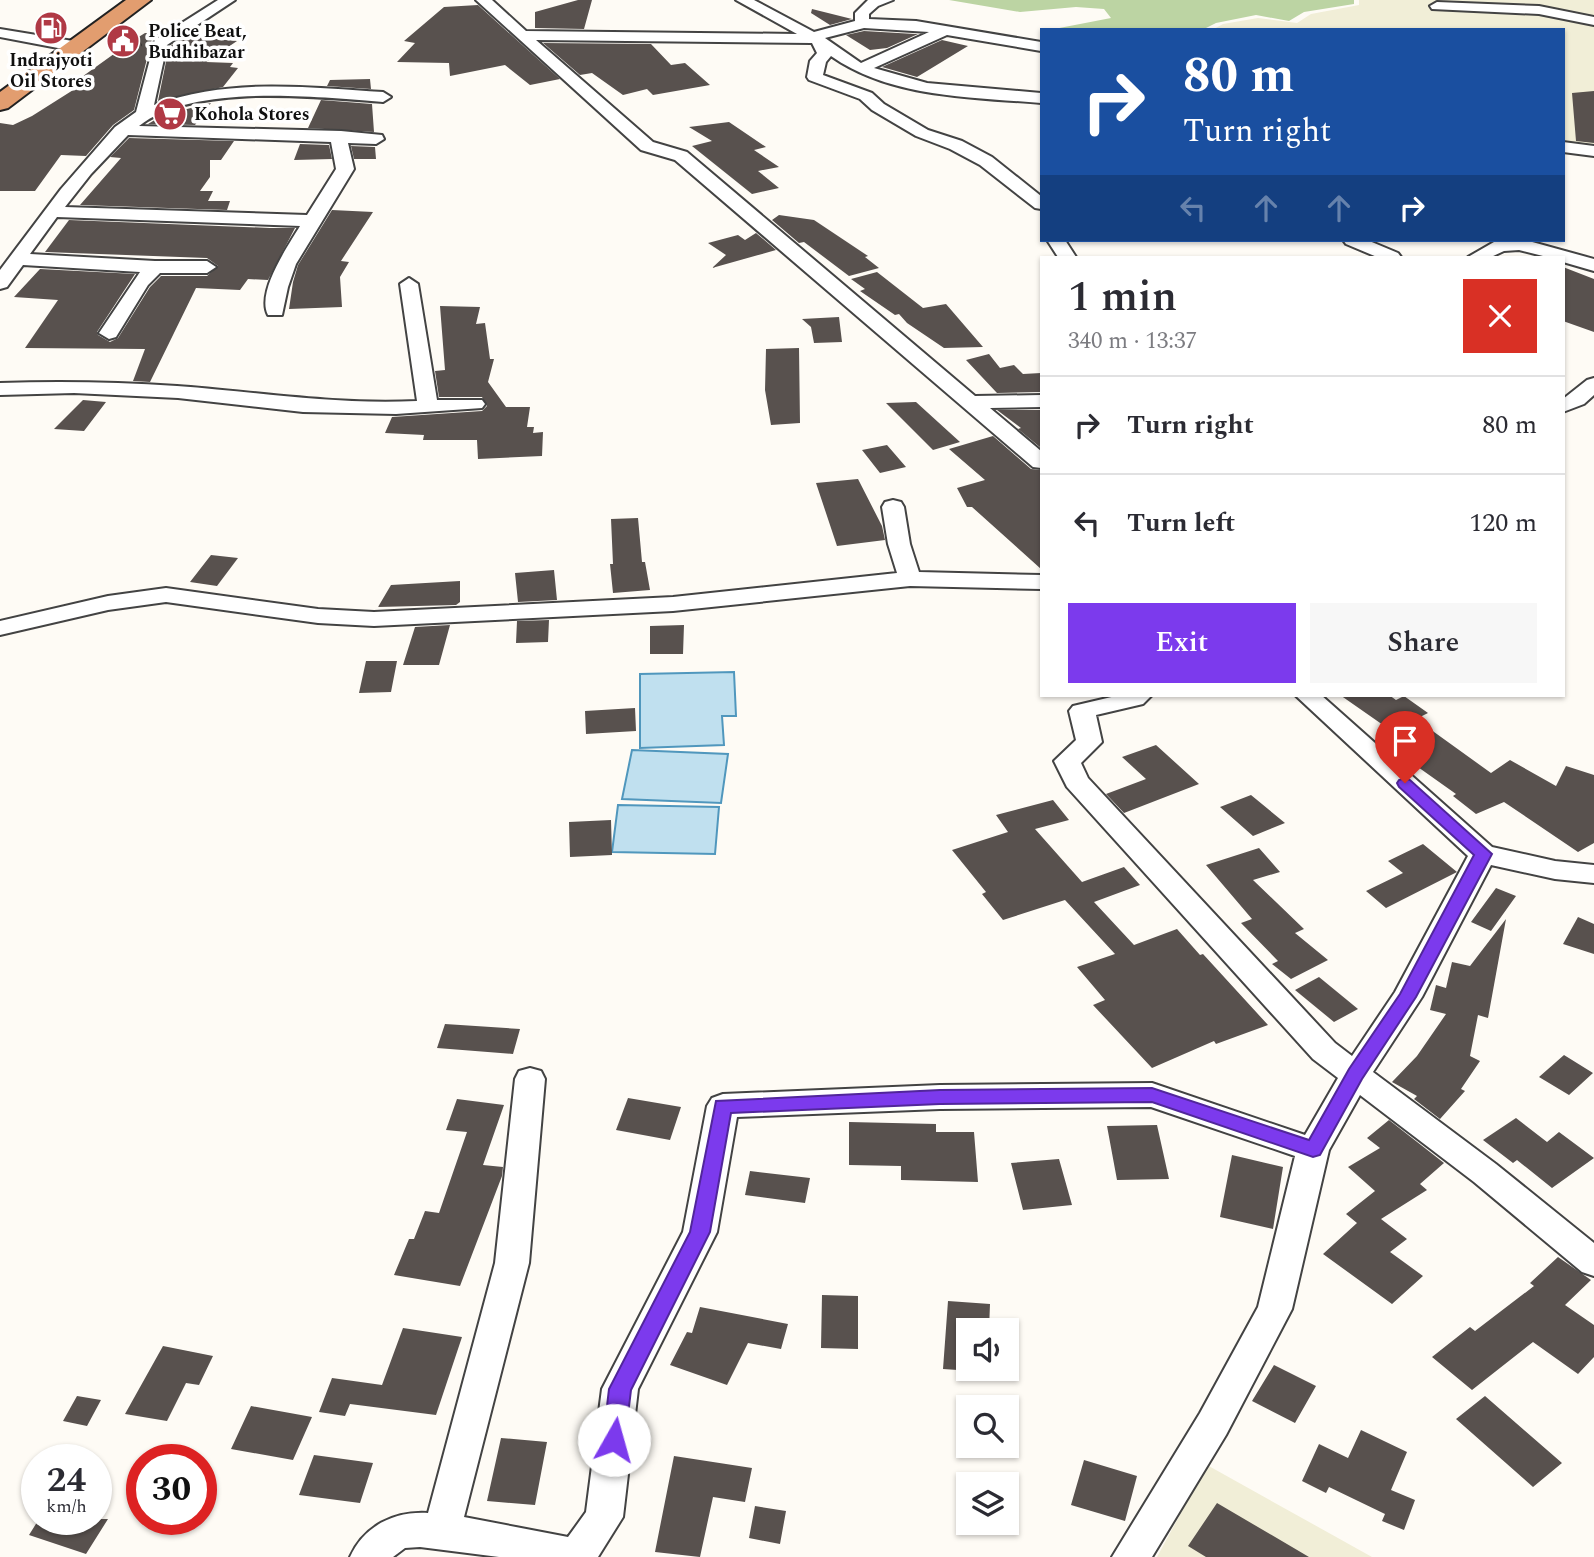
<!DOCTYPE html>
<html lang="en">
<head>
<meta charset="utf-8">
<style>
  :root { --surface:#fff; --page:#f7f7f7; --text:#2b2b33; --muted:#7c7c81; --line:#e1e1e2; --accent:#7c3aed }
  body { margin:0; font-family:Spectral,serif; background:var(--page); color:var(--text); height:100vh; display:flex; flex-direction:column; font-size:26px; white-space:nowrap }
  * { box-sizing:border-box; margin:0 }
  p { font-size:23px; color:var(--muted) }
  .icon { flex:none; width:38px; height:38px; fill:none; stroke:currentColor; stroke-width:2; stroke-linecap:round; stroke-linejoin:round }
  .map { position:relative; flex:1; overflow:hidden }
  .drawer { position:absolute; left:1040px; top:256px; width:525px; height:441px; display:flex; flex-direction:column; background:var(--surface); border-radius:0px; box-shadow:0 2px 5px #0004 }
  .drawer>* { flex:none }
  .hud { position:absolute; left:1040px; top:28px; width:525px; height:214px; border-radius:0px; box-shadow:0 2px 5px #0004; background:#1a4fa0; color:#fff; overflow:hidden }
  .tools { position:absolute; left:956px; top:1318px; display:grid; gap:14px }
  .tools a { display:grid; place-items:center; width:63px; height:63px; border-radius:0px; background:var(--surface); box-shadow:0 2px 5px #0004; font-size:35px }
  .speed { position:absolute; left:21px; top:1444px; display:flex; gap:14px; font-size:35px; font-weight:700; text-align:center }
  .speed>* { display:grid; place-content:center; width:91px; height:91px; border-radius:50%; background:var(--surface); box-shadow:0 2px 5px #0004; line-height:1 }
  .speed small { font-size:18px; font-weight:400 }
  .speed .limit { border:10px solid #d22; background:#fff; color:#111 }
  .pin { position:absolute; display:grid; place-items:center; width:60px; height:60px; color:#fff; margin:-72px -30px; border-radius:50% 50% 50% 0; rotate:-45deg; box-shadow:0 0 7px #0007 }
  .pin .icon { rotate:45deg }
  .me { position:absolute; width:77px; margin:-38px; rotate:7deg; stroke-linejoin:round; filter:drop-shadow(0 0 5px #0008) }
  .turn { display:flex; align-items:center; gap:24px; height:147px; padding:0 28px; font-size:32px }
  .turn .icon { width:91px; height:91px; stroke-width:2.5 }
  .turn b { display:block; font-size:49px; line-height:60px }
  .lanes { display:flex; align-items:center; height:66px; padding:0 28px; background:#0003; justify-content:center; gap:35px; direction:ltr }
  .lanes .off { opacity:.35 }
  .round { display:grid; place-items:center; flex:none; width:74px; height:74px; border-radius:0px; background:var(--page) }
  .overview { display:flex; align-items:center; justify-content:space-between; height:119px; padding:0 28px }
  h1 { font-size:42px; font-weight:600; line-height:52px }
  .button { display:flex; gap:14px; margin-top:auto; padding:14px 28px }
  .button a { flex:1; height:80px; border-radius:0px; background:var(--accent); color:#fff; font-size:28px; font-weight:600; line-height:80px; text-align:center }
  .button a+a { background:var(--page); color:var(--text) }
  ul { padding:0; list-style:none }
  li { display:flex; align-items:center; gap:21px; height:98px; padding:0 28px; border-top:2px solid var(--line) }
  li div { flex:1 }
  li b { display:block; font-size:26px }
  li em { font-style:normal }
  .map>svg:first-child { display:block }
</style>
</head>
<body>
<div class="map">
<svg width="1594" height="1557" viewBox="0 0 1594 1557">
  <rect width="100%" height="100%" fill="#fefbf5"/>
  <path fill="#f1eed7" d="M 1359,0 L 1594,0 L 1594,145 L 1563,142 L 1563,30 L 1212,30 L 1223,24 L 1258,18 L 1297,23 L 1311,14 L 1359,5 Z
    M 1207,1465 L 1372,1557 L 1157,1557 Z"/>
  <path fill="#bcd4a3" d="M 949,0 L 1354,0 L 1354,4 L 1304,12 L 1289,21 L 1256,15 L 1216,23 L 1202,30 L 1049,30 L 1111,18 L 1104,9 L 1076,7 L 1020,12 Z"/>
  <path fill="#c0e0ef" stroke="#5097bd" stroke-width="2" d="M 734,672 L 736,716 L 722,716 L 724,745 L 640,748 L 640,674 Z
    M 632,750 L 728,754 L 721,803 L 622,799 Z
    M 618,805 L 719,807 L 715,854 L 612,852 Z"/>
  <path fill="#58514e" d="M 578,0 L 592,0 L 584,29 L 535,28 L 535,12 Z
    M 478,5 L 560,79 L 530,85 L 505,65 L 450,76 L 449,63 L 397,62 L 415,43 L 404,41 L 444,7 Z
    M 812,9 L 852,19 L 830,25 L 811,13 Z
    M 864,31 L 915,34 L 918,34 L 887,48 L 870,50 L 846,35 Z
    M 145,33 L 159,34 L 152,39 L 134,110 L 113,125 L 86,156 L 61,155 L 35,191 L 0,191 L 0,123 L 13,125 L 32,116 L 89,80 L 79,79 L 118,51 L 129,50 L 129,43 Z
    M 185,36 L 237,41 L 206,62 L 233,63 L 230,67 L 238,68 L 223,87 L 158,101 L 169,47 Z
    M 942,40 L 968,46 L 917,77 L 882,67 Z
    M 543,43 L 651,44 L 671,65 L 685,63 L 710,85 L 653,95 L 647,89 L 623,95 L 592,73 L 580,75 Z
    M 370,79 L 371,89 L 327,86 L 330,80 Z
    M 1594,91 L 1594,143 L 1576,141 L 1572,93 Z
    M 321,100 L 372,104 L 374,132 L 308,128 Z
    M 211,103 L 195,125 L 148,124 L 163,115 Z
    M 729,122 L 766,147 L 754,150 L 779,167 L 758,171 L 779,188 L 752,194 L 692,146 L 712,141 L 689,127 Z
    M 129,138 L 234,141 L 221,160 L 210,160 L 210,177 L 200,191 L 213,191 L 208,201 L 230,201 L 227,210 L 80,205 L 121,158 L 110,157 Z
    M 300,144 L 329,145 L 332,159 L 294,160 Z
    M 351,146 L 375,147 L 376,159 L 354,159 Z
    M 332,210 L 373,212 L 341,261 L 349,262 L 340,277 L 342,307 L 289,309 L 293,282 L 298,265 Z
    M 779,215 L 814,220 L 868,256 L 865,257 L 879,268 L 849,276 L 804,242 L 799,243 L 772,220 Z
    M 69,220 L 270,228 L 295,228 L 268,280 L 248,279 L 240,290 L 196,288 L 150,382 L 133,381 L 145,349 L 25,348 L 58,300 L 14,297 L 40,269 L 135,274 L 97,332 L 98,335 L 110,342 L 118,338 L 150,287 L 161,276 L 207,276 L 218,266 L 207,258 L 45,252 Z
    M 756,233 L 776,250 L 712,268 L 726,255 L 708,243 L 738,235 L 745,240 Z
    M 1563,267 L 1594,279 L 1594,332 L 1563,321 Z
    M 877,272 L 923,308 L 946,304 L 983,347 L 944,348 L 907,323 L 899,314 L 895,315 L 860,291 L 865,289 L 851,279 Z
    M 440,306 L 480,307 L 476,324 L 485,323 L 490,359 L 494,359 L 488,382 L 506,407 L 530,407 L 527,427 L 534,427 L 533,433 L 543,432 L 542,456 L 478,459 L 477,440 L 423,440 L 424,435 L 385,433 L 392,417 L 482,411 L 487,406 L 482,397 L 439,397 L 435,371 L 445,370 Z
    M 839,317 L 842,342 L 814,343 L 811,327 L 802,319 Z
    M 799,348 L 800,423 L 771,425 L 765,390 L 766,349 Z
    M 989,354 L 1000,368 L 1014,365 L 1023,374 L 1041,373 L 1041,392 L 997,393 L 966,360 Z
    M 83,400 L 106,402 L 84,431 L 54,429 Z
    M 916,402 L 960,442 L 933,450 L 886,403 Z
    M 997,410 L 1041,410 L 1041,448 L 1018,429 L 1021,428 Z
    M 993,436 L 1031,469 L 1041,470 L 1041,569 L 972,507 L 967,507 L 957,488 L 985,480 L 949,449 Z
    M 887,445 L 906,467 L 880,473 L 862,450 Z
    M 858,479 L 882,526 L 885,540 L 837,546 L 816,483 Z
    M 638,518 L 642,562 L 645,562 L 650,590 L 613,593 L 610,564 L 613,564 L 611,519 Z
    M 211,555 L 238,558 L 217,586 L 190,582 Z
    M 554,570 L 557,600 L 518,602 L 515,573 Z
    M 460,581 L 460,602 L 456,605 L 378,607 L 391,585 Z
    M 549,620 L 548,642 L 516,643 L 517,621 Z
    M 450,625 L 439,665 L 403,665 L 415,627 Z
    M 684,625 L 683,654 L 650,654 L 650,626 Z
    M 366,661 L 397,661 L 391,692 L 359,693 Z
    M 1340,695 L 1389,695 L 1396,700 L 1404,696 L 1428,713 L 1416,719 L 1491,773 L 1510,760 L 1556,786 L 1566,766 L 1594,775 L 1594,843 L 1578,852 L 1504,802 L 1476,814 L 1453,796 L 1456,794 L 1401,755 L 1416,748 Z
    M 635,708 L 636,731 L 586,734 L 585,711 Z
    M 1156,745 L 1199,784 L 1124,813 L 1106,794 L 1146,779 L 1122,757 Z
    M 1251,795 L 1285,823 L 1253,836 L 1220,807 Z
    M 1053,800 L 1069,820 L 1035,829 L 1082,882 L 1124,867 L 1140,885 L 1094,902 L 1134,945 L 1177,929 L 1200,955 L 1203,954 L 1268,1025 L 1216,1044 L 1214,1041 L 1152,1068 L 1093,1005 L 1105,1000 L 1077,967 L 1115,954 L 1065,900 L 1003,920 L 982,894 L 986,892 L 952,850 L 1008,832 L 996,815 Z
    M 611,820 L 612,855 L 570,857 L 569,822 Z
    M 1423,844 L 1457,872 L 1386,908 L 1366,891 L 1403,873 L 1388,861 Z
    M 1259,848 L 1280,872 L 1253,880 L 1304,929 L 1295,933 L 1328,960 L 1291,979 L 1272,964 L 1278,961 L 1241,923 L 1252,919 L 1206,865 Z
    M 1496,888 L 1516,896 L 1491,931 L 1471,922 Z
    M 1578,917 L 1594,924 L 1594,954 L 1563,944 Z
    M 1506,919 L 1488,1018 L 1478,1015 L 1470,1056 L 1480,1061 L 1461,1089 L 1465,1091 L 1440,1119 L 1414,1099 L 1417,1096 L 1392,1082 L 1417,1056 L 1446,1014 L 1430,1010 L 1436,985 L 1446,988 L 1452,962 L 1470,966 Z
    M 1319,977 L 1358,1009 L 1334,1022 L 1295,990 Z
    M 445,1024 L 520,1029 L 513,1054 L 437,1048 Z
    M 1564,1055 L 1593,1073 L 1569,1095 L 1539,1077 Z
    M 628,1098 L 681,1107 L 670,1140 L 616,1130 Z
    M 457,1099 L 504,1105 L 483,1165 L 503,1167 L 502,1176 L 460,1286 L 394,1275 L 409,1239 L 414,1239 L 425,1211 L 439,1213 L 467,1132 L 446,1130 Z
    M 1516,1118 L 1547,1142 L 1559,1132 L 1594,1158 L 1552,1188 L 1517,1160 L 1513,1163 L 1483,1140 Z
    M 1389,1120 L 1444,1163 L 1420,1184 L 1427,1190 L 1381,1219 L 1407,1239 L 1390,1252 L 1423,1276 L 1392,1304 L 1323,1254 L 1357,1223 L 1346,1214 L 1375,1191 L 1348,1167 L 1380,1148 L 1367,1138 Z
    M 849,1122 L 936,1124 L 936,1132 L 974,1132 L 978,1182 L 901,1180 L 901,1166 L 849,1165 Z
    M 1157,1125 L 1169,1179 L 1117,1180 L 1107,1126 Z
    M 1232,1155 L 1283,1167 L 1273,1229 L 1220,1217 Z
    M 1059,1159 L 1072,1205 L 1023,1210 L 1011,1163 Z
    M 750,1171 L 810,1178 L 805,1203 L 745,1195 Z
    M 1558,1257 L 1591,1280 L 1565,1305 L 1594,1325 L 1594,1357 L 1578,1374 L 1533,1342 L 1472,1390 L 1432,1357 L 1470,1327 L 1475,1331 L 1534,1286 L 1530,1283 Z
    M 822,1295 L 858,1296 L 858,1349 L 821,1348 Z
    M 948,1301 L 990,1304 L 989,1330 L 968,1330 L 968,1368 L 987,1368 L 987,1372 L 943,1369 Z
    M 700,1307 L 788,1324 L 781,1349 L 748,1343 L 727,1385 L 670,1365 L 687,1332 L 692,1333 Z
    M 403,1328 L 462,1337 L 436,1415 L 350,1404 L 345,1416 L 319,1412 L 332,1378 L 382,1385 Z
    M 163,1346 L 213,1356 L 199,1385 L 186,1383 L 167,1421 L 125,1414 Z
    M 1274,1365 L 1316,1386 L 1295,1423 L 1252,1401 Z
    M 77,1396 L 101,1400 L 87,1426 L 63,1421 Z
    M 1485,1396 L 1562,1463 L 1533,1487 L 1456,1419 Z
    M 251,1406 L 312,1417 L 293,1460 L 231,1449 Z
    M 1361,1430 L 1407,1452 L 1391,1490 L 1415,1500 L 1404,1530 L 1382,1521 L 1385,1514 L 1329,1487 L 1326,1493 L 1302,1481 L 1319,1444 L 1348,1458 Z
    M 501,1438 L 547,1442 L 535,1505 L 487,1501 Z
    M 314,1455 L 373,1463 L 360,1503 L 299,1495 Z
    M 674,1456 L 752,1468 L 745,1502 L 713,1497 L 700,1557 L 655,1552 Z
    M 1084,1460 L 1137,1476 L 1125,1521 L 1071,1505 Z
    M 1217,1503 L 1309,1557 L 1206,1557 L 1188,1546 Z
    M 755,1506 L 786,1511 L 780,1544 L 749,1538 Z
    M 39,1519 L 108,1519 L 86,1554 L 29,1535 Z"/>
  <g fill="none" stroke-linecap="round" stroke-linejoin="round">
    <defs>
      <path id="street" d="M 218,0 L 235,0 L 167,45 L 154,105 C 229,78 306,87 383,92 L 391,97 L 383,102 C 318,97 193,83 139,126 L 341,131 L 382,135 L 384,139 L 376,144 L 348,143 L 354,169 L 296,264 L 288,287 L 282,315 L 268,315 C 256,292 288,246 300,226 L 57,217 L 30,254 L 155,261 L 207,261 L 216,267 L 207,273 L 160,273 L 148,285 L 116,337 L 109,339 L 99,333 L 140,272 L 23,265 L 7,287 L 0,289 L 0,270 L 61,189 L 115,127 L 136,112 L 155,40 ZM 128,135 L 331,142 L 336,169 L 307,215 L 65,207 L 91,174 Z
        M 476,0 L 492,0 L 526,31 L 797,34 L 736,0 L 754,0 L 814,32 L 855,21 L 855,13 L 868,0 L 893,0 L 878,6 L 869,14 L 869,19 L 916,21 L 1041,42 L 1041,51 L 947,35 L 874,68 L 927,83 L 1041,93 L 1041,103 C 970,97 891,98 831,56 L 826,62 L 823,75 L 872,93 L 884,104 L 928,130 L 962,141 L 992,157 L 1041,196 L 1041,209 L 1035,208 L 980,165 L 950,149 L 916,136 L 872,110 L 860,99 L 809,80 L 807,77 L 810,61 L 817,53 L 812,43 L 536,40 L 653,142 L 687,152 L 975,396 L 1041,395 L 1041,407 L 990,408 L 1041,451 L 1041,468 L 1033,467 L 675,160 L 641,150 ZM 864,28 L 929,32 L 861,63 L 825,38 Z
        M 1437,2 L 1539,6 L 1594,17 L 1594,25 L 1539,14 L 1432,9 L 1430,6 Z
        M 0,29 L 79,42 L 87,47 L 79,52 L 0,37 Z
        M 1563,142 L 1594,146 L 1594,156 L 1563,152 Z
        M 1047,240 L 1065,240 L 1076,257 L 1058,257 Z
        M 1343,240 L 1367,240 L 1398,253 L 1401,257 L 1377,257 L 1346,244 Z
        M 1508,240 L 1525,240 L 1594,259 L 1594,271 L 1563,262 L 1563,257 L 1547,257 L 1519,250 L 1504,251 L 1491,257 L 1468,257 L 1494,242 Z
        M 409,278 L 418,284 L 437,400 L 482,400 L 485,404 L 482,408 L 396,414 L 303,412 L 178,398 L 74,393 L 0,395 L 0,383 C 59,381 118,382 177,386 C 259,392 334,405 417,401 L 400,284 Z
        M 1594,378 L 1594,395 L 1584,404 L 1563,412 L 1563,399 L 1587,380 Z
        M 893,500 L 901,502 L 904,507 L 910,544 L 919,572 L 1041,575 L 1041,589 L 910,586 L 673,611 L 374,626 L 318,623 L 166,602 L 108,610 L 0,635 L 0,621 L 108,596 L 166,588 L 318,609 L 374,612 L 673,597 L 897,573 L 888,544 L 882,507 L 885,502 Z
        M 1120,695 L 1152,695 L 1143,704 L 1096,715 L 1102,742 L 1081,763 L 1088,778 L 1335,1043 L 1352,1056 L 1395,992 L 1468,856 L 1295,695 L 1321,695 L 1492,847 L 1555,861 L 1594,865 L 1594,883 L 1555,879 L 1491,865 L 1422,997 L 1373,1072 L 1496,1164 L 1594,1243 L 1594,1276 L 1582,1272 L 1474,1182 L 1360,1095 L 1329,1150 L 1292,1309 L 1226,1435 L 1152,1557 L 1112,1557 L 1200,1413 L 1258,1307 L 1295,1156 L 1151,1107 L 940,1109 L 737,1117 L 717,1232 L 638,1389 L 623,1517 L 598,1557 L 499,1557 L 420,1547 L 405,1548 L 393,1557 L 350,1557 C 364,1526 394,1511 428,1513 L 495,1263 L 515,1079 L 519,1071 L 530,1068 L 541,1071 L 545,1079 L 529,1263 L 464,1517 L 568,1537 L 586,1512 L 602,1389 L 683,1232 L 707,1106 L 712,1098 L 723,1094 L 940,1085 L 1152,1083 L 1305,1135 L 1338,1078 L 1313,1059 L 1067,787 L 1054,761 L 1076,740 L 1069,711 L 1073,706 Z"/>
      <path id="highway" d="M 126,0 L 151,0 L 8,108 L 0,110 L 0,92 Z"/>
    </defs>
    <use href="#street" stroke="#434343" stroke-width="4"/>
    <use href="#highway" stroke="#212121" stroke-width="4"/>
    <path stroke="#323232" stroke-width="2.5" stroke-dasharray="4.5 2" stroke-linecap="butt" d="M 109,49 L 142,45"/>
    <use href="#street" fill="#fff" fill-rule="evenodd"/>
    <use href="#highway" fill="#e29d6f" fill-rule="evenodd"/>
  </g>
  <path fill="#7c3aed" stroke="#51269a" stroke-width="2" d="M 1405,778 L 1410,780 L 1492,854 L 1416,997 L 1362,1079 L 1320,1155 L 1313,1157 L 1152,1102 L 940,1104 L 731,1113 L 710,1232 L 631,1390 L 625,1440 L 621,1447 L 614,1450 L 606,1447 L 603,1440 L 609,1389 L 690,1232 L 716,1101 L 940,1090 L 1152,1088 L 1309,1140 L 1349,1069 L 1400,994 L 1474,855 L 1399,787 L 1397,783 L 1399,780 Z"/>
  <defs>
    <symbol id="fuel-disc" viewBox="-11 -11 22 22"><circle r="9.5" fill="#b03945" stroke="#fff"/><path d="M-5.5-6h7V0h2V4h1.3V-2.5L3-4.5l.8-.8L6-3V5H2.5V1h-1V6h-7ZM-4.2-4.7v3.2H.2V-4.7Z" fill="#fff"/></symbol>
    <symbol id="civic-disc" viewBox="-11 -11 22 22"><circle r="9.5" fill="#b03945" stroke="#fff"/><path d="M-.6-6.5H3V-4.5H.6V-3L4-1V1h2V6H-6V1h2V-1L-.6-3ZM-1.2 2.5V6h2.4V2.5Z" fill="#fff"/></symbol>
    <symbol id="supermarket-disc" viewBox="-11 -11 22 22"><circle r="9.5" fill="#b03945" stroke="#fff"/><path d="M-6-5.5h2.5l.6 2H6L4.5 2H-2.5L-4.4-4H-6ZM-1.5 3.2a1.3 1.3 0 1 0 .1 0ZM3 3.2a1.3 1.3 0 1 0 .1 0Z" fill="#fff"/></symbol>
  </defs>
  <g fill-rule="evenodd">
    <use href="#fuel-disc" x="32" y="9" width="38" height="38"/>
    <use href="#civic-disc" x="104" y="22" width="38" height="38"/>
    <use href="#supermarket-disc" x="151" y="95" width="38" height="38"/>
  </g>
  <g text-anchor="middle" stroke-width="7" stroke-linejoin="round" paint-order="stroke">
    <g font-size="18" font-weight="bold" fill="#101010" stroke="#fff" text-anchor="start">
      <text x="148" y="37">Police Beat,<tspan x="148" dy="21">Budhibazar</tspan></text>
      <text x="51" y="66" text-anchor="middle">Indrajyoti<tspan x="51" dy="21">Oil Stores</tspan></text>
      <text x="194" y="120">Kohola Stores</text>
    </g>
  </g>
</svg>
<div class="tools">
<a><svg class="icon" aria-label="sound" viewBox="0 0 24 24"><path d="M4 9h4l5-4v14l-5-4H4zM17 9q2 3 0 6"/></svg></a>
<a><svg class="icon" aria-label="search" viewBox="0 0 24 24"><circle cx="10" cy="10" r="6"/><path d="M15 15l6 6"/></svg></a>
<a><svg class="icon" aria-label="layers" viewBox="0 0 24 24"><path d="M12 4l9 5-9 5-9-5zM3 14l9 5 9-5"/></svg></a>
</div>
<div class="speed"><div>24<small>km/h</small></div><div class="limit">30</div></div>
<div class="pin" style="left:1405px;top:783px;background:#d93025"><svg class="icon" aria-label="arrive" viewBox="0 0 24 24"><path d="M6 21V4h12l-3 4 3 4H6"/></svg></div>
<svg class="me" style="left:614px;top:1440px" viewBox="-20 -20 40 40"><circle r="19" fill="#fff"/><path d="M0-13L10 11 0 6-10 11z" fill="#7c3aed"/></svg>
<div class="hud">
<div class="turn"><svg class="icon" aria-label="right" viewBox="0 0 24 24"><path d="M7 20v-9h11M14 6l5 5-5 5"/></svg><div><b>80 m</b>Turn right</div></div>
<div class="lanes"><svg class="icon off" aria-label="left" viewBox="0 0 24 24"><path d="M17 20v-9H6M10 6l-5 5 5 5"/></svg><svg class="icon off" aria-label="ahead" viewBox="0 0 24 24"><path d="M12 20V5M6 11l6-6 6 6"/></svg><svg class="icon off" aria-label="ahead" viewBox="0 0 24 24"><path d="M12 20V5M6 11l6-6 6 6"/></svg><svg class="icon" aria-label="right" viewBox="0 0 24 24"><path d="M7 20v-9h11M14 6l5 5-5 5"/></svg></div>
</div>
<section class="drawer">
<div class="overview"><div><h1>1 min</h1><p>340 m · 13:37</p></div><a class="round" style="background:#d93025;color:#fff"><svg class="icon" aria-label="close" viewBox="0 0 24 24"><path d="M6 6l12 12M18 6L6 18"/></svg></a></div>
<ul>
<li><svg class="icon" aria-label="right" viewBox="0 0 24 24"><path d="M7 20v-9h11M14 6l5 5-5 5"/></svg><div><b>Turn right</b></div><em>80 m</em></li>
<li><svg class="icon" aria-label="left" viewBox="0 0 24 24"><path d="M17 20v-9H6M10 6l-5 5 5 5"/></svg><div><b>Turn left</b></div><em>120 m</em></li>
</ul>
<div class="button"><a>Exit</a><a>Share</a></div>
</section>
</div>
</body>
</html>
